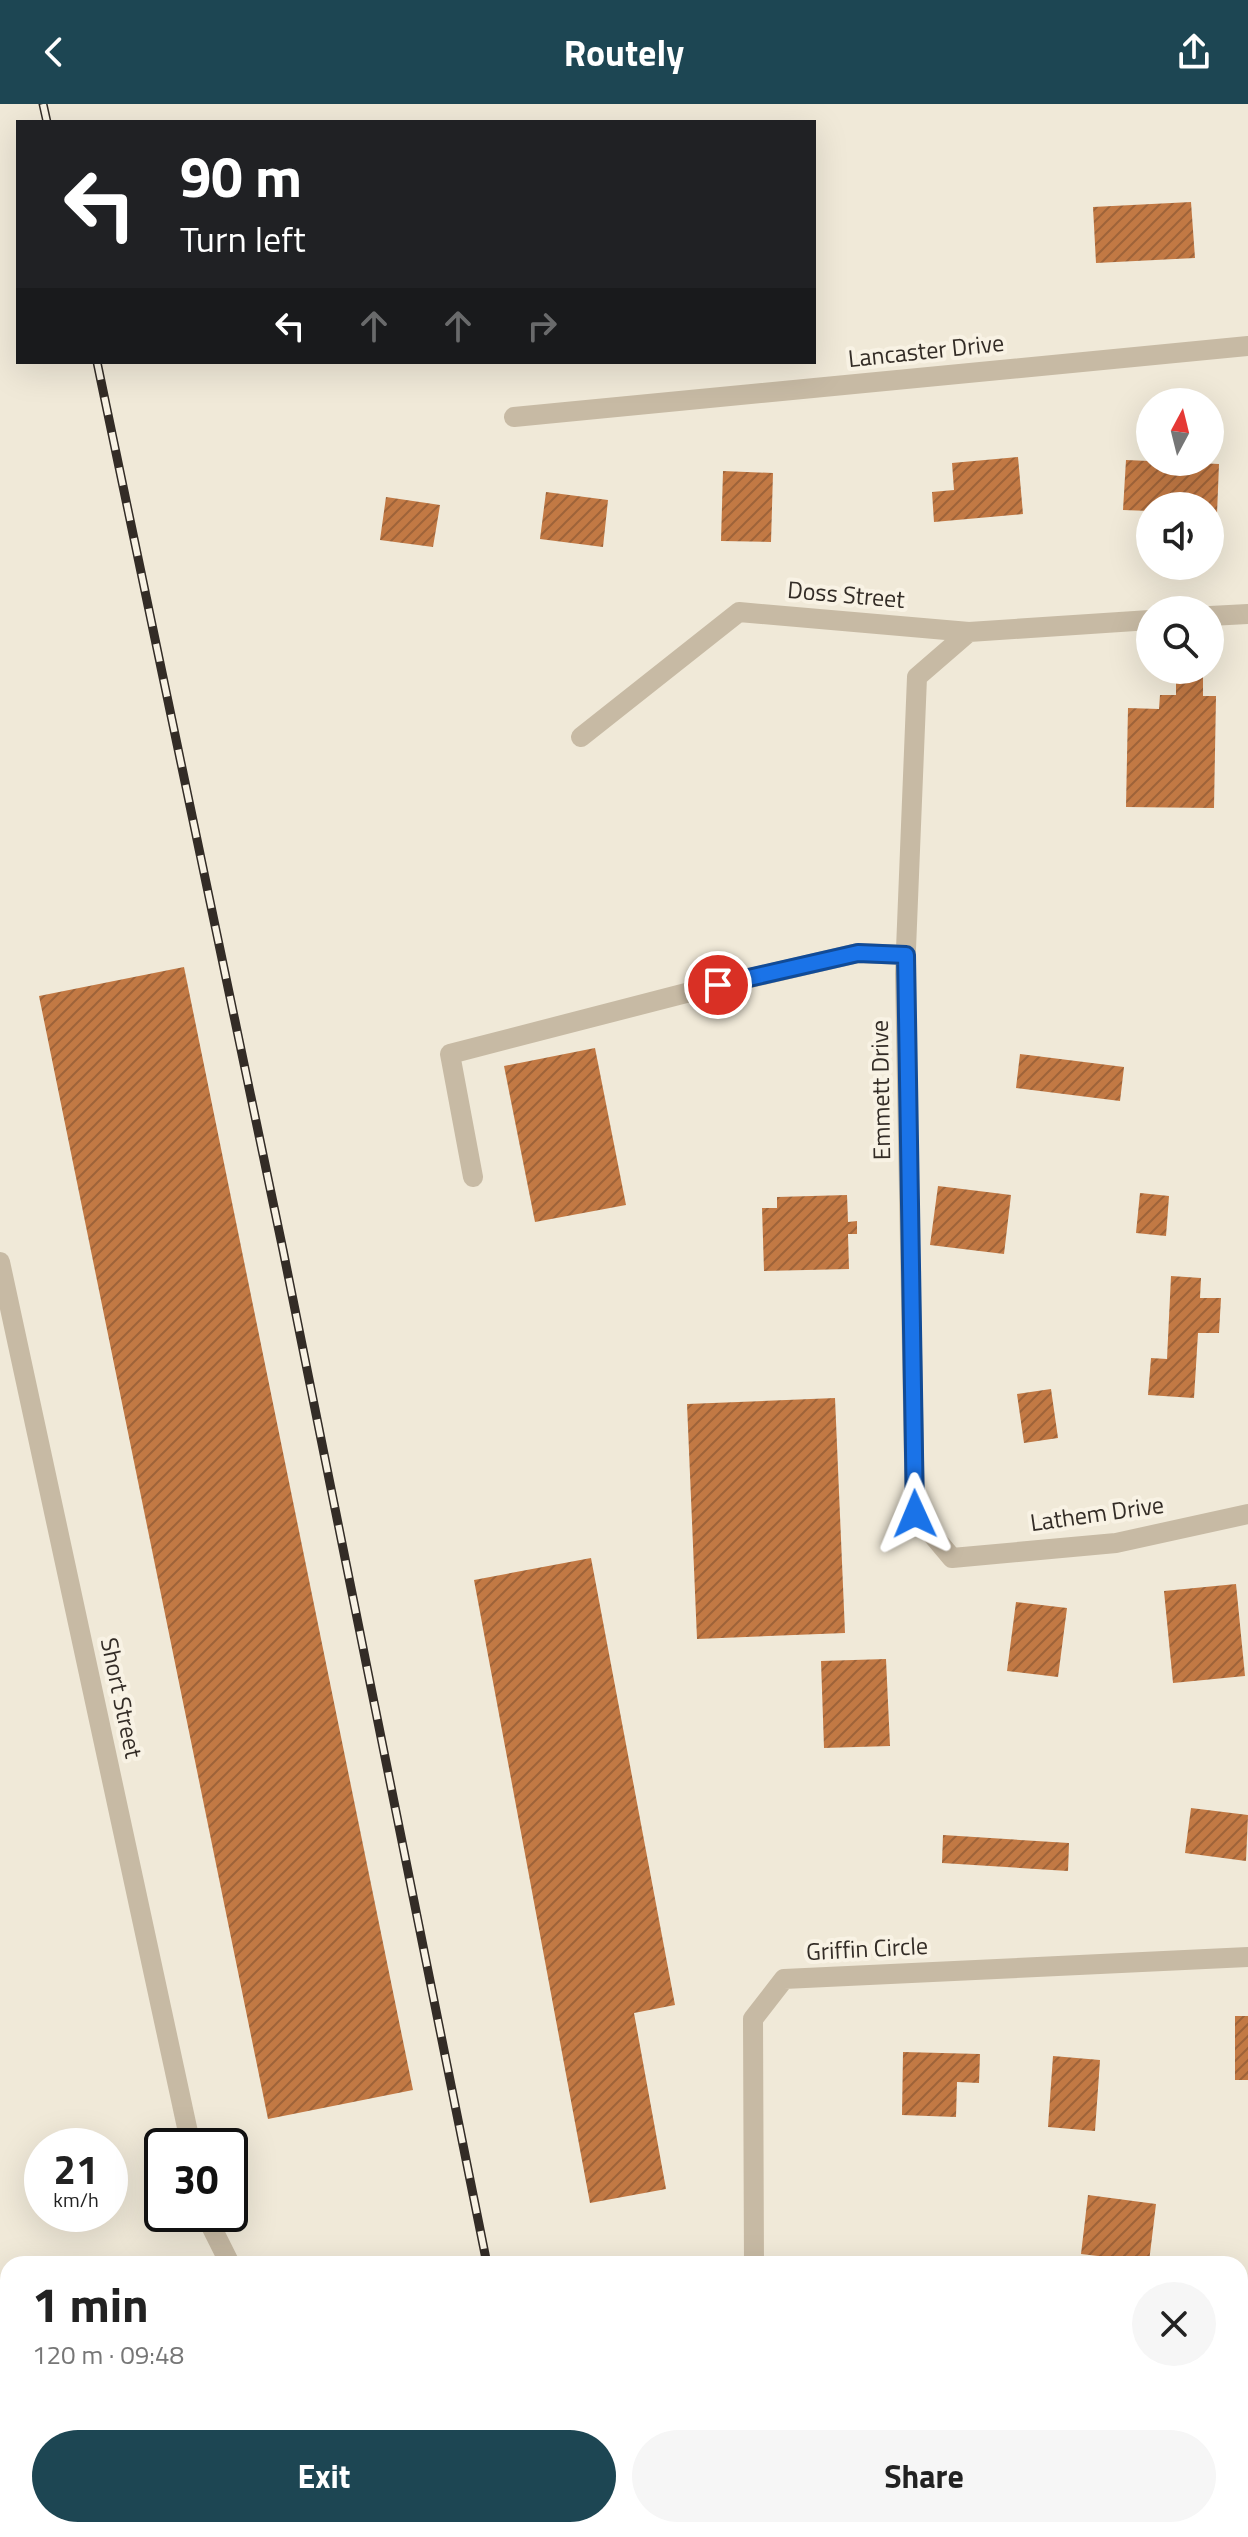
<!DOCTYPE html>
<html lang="en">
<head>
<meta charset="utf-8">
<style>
  :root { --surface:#fff; --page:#f6f6f6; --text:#222; --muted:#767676; --accent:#1d4653 }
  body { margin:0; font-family:"Titillium Web",sans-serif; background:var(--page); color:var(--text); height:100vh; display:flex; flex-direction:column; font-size:30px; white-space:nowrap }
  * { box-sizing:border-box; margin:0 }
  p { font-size:26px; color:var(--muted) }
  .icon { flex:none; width:44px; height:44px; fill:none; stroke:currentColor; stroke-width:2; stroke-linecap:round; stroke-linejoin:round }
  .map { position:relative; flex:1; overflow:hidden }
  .details { position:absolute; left:0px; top:2152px; width:1248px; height:282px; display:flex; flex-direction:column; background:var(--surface); border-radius:24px 24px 0 0; box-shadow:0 8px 32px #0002 }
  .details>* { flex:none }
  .banner { position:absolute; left:16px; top:16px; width:800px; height:244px; border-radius:0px; box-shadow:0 8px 32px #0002; background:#202124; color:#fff; overflow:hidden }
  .needle { width:52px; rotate:7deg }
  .buttons { position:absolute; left:1136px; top:284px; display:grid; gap:16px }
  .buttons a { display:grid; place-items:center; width:88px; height:88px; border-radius:50%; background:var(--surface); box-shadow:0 8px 32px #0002; font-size:40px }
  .speed { position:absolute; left:24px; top:2024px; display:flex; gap:16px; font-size:40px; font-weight:700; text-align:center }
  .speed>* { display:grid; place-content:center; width:104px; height:104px; border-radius:50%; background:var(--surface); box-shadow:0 8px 32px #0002; line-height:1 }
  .speed small { font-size:20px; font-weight:400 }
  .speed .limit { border:4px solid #111; border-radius:12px; background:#fff; color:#111 }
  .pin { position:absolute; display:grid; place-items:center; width:68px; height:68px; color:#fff; margin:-34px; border:4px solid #fff; border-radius:50%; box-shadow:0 2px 8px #0007 }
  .me { position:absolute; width:88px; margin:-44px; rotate:359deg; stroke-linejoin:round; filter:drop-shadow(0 0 6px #0008) }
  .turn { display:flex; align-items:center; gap:28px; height:168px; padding:0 32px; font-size:36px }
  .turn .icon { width:104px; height:104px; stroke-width:2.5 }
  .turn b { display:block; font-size:56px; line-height:68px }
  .lanes { display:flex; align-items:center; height:76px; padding:0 32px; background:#0003; justify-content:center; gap:40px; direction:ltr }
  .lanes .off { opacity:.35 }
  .round { display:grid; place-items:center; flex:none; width:84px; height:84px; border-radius:42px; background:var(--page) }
  .overview { display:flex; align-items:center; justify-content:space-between; height:136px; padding:0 32px }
  h1 { font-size:48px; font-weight:700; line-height:60px }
  .button { display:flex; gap:16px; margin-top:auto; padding:16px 32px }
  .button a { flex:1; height:92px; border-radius:48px; background:var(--accent); color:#fff; font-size:32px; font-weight:700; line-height:92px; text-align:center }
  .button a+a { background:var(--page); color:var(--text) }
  header { display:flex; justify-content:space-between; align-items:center; height:104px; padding:0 32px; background:var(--accent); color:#fff; font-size:36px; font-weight:700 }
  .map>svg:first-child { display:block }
</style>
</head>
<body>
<header><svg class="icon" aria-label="back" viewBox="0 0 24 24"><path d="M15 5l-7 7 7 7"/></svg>Routely<svg class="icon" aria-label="share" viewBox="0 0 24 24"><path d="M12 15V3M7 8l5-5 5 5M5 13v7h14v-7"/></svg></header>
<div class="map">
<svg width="1248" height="2433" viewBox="0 0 1248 2433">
  <defs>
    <pattern id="building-hatch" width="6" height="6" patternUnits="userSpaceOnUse" patternTransform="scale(2)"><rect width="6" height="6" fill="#c27944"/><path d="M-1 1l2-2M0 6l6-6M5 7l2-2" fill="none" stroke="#9e6339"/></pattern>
  </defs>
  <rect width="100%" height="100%" fill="#f0e9d8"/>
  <path fill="url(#building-hatch)" d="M 1191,98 L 1195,154 L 1096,159 L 1093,103 Z
    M 1018,353 L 1023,410 L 934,418 L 932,388 L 954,386 L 952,359 Z
    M 1126,356 L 1219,360 L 1217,410 L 1210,410 L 1210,402 L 1150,402 L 1150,407 L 1123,406 Z
    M 723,367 L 773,369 L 771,438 L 721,437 Z
    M 546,388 L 608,396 L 603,443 L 540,435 Z
    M 386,393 L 440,401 L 433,443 L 380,436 Z
    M 1176,571 L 1203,572 L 1203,592 L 1216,592 L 1214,704 L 1126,703 L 1128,604 L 1159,605 L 1160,591 L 1176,591 Z
    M 184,863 L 413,1986 L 268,2015 L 39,892 Z
    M 595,944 L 626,1101 L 535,1118 L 504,962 Z
    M 1020,950 L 1124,963 L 1120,997 L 1016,984 Z
    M 938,1082 L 1011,1091 L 1004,1150 L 930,1141 Z
    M 1140,1089 L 1169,1092 L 1166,1132 L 1136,1129 Z
    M 847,1091 L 848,1118 L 857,1117 L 857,1130 L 848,1130 L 849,1165 L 764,1167 L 762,1104 L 777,1104 L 777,1093 Z
    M 1171,1172 L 1201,1174 L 1200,1194 L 1221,1194 L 1219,1229 L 1198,1229 L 1194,1294 L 1148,1291 L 1151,1254 L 1167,1255 Z
    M 1051,1285 L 1058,1334 L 1024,1339 L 1017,1290 Z
    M 835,1294 L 845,1529 L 697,1535 L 687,1300 Z
    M 591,1454 L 675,1901 L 634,1909 L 666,2085 L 590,2099 L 474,1476 Z
    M 1236,1480 L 1245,1572 L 1173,1579 L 1164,1487 Z
    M 1016,1498 L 1067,1504 L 1058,1573 L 1007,1567 Z
    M 886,1555 L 890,1642 L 824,1644 L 821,1557 Z
    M 1191,1704 L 1248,1711 L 1246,1757 L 1185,1749 Z
    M 943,1731 L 1069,1739 L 1068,1767 L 942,1759 Z
    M 1235,1912 L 1248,1912 L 1248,1976 L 1235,1976 Z
    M 903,1948 L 980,1950 L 979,1979 L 957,1978 L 956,2013 L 902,2011 Z
    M 1053,1952 L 1100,1956 L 1095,2027 L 1048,2023 Z
    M 1088,2091 L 1156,2100 L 1149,2158 L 1081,2150 Z
    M 232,2426 L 322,2426 L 324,2433 L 234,2433 Z"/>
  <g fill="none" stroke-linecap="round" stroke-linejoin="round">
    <path stroke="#c7baa4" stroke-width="20" d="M 473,1073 L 450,950 L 690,888 L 858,849 L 906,851
      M 503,2426 L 505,2433
      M 363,2433 L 363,2426"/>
    <path stroke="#c7baa4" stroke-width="20" d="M 514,313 L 1248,242
      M 1210,512 L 1248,510
      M 969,528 L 917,573 L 905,870 L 915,1410 L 952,1454 L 1116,1439 L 1248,1410
      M 581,633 L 739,508 L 969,528 L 1150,516
      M 0,1158 L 191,2042
      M 205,2110 L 230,2160
      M 754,2160 L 753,1915 L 784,1875 L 1248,1853
      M 766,2426 L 766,2433"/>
    <defs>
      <path id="rail" d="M 43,0 L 47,18
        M 97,258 L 283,1146 L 487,2160
        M 457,2426 L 459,2433
        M 544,2426 L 546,2433"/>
    </defs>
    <use href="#rail" stroke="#332c26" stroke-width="9"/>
    <use href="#rail" stroke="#f8f2e4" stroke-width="6" stroke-dasharray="18" stroke-linecap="butt"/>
  </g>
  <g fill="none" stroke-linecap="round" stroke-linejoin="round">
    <defs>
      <path id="route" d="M 718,881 L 858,849 L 906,851 L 915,1410"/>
    </defs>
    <use href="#route" stroke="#114b97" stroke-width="20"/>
    <use href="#route" stroke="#1a73e8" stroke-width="14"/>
  </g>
  <g text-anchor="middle" stroke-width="8" stroke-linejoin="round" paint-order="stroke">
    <g font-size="24" fill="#332c26" stroke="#f8f2e4">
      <text transform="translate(926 247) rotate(-6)" y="8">Lancaster Drive</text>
      <text transform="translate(846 491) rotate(5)" y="8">Doss Street</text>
      <text transform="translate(881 986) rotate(-91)" y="8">Emmett Drive</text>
      <text transform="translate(1097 1410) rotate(-8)" y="8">Lathem Drive</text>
      <text transform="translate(121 1594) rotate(78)" y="8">Short Street</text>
      <text transform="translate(867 1845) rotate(-3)" y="8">Griffin Circle</text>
    </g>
  </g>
</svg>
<div class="buttons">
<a><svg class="needle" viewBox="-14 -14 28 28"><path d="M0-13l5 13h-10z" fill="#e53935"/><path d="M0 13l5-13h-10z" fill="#767676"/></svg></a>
<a><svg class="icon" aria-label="sound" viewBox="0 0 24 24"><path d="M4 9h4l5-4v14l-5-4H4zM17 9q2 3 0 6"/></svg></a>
<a><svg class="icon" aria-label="search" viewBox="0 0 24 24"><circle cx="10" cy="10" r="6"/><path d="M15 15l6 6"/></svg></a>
</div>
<div class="speed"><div>21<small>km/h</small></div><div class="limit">30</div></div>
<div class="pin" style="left:718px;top:881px;background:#d93025"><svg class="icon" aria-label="arrive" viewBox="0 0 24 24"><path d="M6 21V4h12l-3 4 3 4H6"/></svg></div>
<svg class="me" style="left:915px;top:1410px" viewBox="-20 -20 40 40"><path d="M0-17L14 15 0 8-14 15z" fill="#1a73e8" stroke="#fff" stroke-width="4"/></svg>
<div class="banner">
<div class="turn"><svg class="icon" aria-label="left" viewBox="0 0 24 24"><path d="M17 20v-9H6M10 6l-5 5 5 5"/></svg><div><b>90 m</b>Turn left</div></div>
<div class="lanes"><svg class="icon" aria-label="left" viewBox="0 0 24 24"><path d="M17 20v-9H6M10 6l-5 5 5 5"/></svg><svg class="icon off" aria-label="ahead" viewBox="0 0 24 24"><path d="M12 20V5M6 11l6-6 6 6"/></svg><svg class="icon off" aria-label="ahead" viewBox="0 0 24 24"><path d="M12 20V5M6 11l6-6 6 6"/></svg><svg class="icon off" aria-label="right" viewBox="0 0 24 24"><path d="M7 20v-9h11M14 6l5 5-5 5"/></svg></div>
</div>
<section class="details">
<div class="overview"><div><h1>1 min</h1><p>120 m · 09:48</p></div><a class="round"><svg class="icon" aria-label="close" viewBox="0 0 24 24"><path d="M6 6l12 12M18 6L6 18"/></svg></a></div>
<div class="button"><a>Exit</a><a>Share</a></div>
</section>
</div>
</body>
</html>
